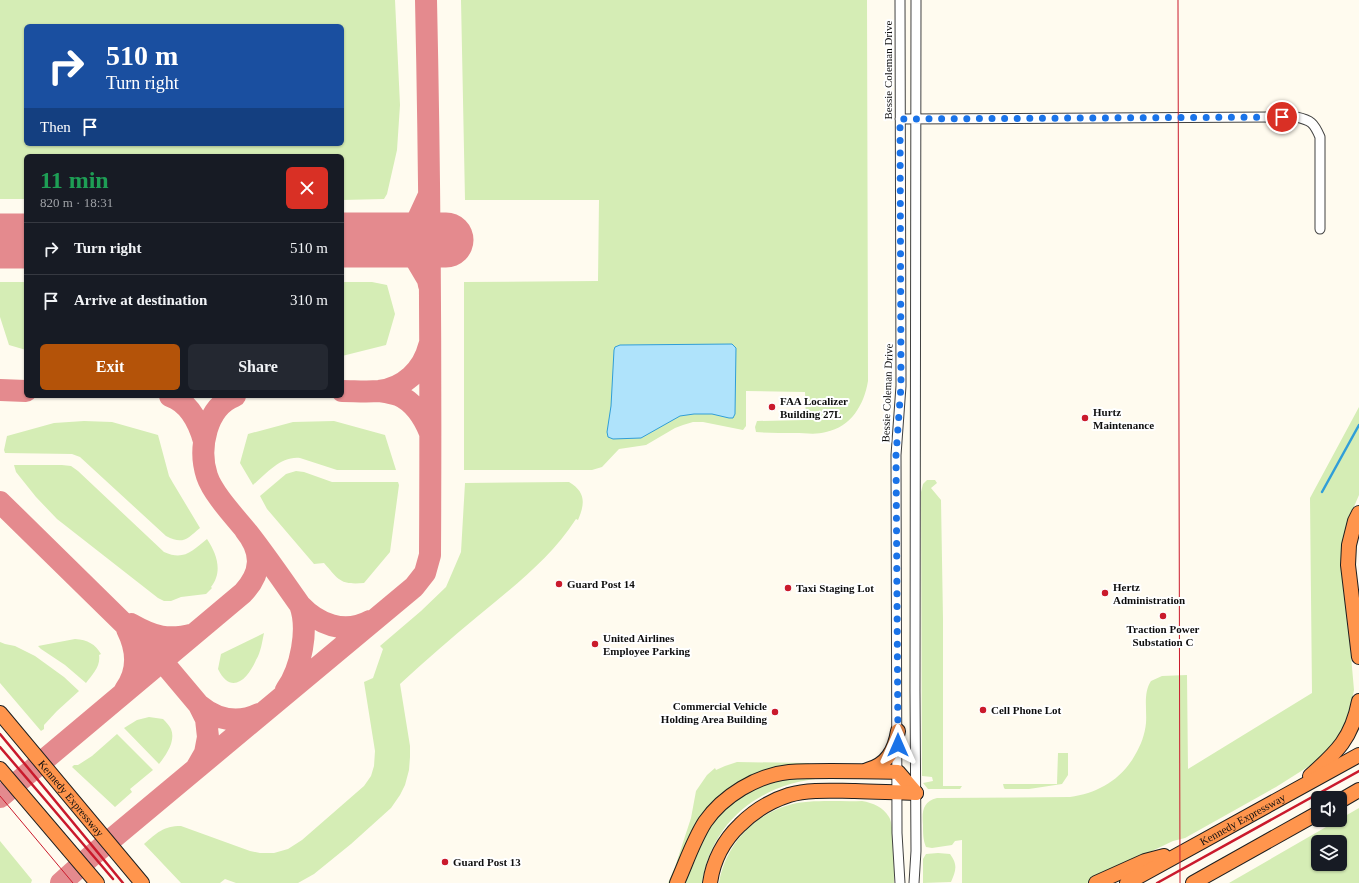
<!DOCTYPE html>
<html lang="en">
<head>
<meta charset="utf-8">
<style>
  :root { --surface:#171b24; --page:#242831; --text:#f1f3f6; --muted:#9ea1a6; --line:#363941; --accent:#b45309 }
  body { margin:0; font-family:"Times New Roman",serif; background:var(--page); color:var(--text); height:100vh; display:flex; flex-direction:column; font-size:15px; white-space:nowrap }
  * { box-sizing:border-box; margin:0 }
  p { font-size:13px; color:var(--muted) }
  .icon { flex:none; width:22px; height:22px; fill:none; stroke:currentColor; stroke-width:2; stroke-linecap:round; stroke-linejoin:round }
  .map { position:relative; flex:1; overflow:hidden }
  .panel { position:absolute; left:24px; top:154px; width:320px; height:244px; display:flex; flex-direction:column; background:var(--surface); border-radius:6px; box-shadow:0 1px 3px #0004 }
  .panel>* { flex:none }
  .top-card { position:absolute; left:24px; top:24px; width:320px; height:122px; border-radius:6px; box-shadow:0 1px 3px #0004; background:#1a4fa0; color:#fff; overflow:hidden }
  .tools { position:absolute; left:1311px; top:791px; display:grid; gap:8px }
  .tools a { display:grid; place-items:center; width:36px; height:36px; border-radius:6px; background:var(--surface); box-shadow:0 1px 3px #0004; font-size:20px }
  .pin { position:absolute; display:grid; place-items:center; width:34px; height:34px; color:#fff; margin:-17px; border:2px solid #fff; border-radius:50%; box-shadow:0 1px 4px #0007 }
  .me { position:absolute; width:44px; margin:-22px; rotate:0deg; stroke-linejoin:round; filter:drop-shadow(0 0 3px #0008) }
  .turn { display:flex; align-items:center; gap:14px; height:84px; padding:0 16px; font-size:18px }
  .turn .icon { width:52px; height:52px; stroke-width:2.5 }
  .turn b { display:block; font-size:28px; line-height:34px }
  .then { display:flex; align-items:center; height:38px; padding:0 16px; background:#0003; gap:8px; font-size:15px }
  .round { display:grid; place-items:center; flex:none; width:42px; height:42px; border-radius:6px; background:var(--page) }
  .head { display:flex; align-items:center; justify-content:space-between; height:68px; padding:0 16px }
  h1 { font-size:24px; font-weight:600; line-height:30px; color:#1e9e55 }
  .action { display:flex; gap:8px; margin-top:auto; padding:8px 16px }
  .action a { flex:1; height:46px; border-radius:6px; background:var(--accent); color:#fff; font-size:16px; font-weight:600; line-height:46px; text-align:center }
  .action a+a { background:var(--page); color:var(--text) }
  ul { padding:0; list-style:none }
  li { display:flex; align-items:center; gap:12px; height:52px; padding:0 16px; border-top:1px solid var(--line) }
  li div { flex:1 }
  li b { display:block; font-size:15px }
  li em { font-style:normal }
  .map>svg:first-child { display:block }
</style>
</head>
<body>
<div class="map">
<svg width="1359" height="883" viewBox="0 0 1359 883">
  <rect width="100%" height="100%" fill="#fffbef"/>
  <path fill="#d5edb5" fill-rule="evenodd" d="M 0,0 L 395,0 L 400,105 L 397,150 L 387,194 L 384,199 L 342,200 L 342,156 L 26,156 L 26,199 L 0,199 ZM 26,26 L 342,26 L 342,144 L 26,144 Z
    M 461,0 L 867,0 L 868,381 C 864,405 851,427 826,432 C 816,435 805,433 795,433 C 782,433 769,433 756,432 L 755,427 L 757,421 L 806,420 L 805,392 L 746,391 L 746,426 L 743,430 L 703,422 L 693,422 L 683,425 L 675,428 L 646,445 L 619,449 L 602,467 L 592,470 L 464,470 L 464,282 L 598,281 L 599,200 L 465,200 Z
    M 0,282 L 26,282 L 26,350 L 9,345 L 0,317 Z
    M 342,282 L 372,282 L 387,285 L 395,314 L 386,345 L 342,356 Z
    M 1359,407 L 1359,495 L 1347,523 L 1342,553 L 1354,690 L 1349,716 L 1337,741 L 1314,763 L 1276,787 L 1185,838 L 1173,841 L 1110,871 L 1110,874 L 1087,883 L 962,883 L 962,840 L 955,841 L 952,845 L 932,848 L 926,847 C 923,840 923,833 923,825 C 922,812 922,802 937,798 L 1070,797 C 1098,793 1121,780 1135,755 C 1141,745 1145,734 1146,723 C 1147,709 1143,693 1151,681 L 1162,676 L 1187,675 L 1188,769 L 1312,693 L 1310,498 Z
    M 84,421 L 112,422 L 158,435 L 169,476 L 173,483 L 200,528 C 187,539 183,545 166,536 L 80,457 L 72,454 L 5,453 L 4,450 L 7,436 L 54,423 Z
    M 334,421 L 385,435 L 396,470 L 337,470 L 300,458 C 281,456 267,473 253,485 L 240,463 L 248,434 L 293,422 Z
    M 14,465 L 62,465 L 71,466 L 78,471 L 164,552 C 184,561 192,551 207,539 C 217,554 223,572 211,587 L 212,588 L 206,594 L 181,597 L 171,601 L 164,601 L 158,598 L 57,519 L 36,497 L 16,472 Z
    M 296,471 L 304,472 L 332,482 L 398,482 L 399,485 L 390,552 L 364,583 C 340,585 339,580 324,563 L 314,564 L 267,509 L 260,496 L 286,474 Z
    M 927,480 L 935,480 L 937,483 L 931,488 L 941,500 L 943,619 L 943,786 L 962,786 L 960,789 L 928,789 L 923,783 L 933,781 L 932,777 L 922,776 L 921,492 L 923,484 Z
    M 569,482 C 586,492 585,504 578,520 L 576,519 C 550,559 514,586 478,616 C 451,638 425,661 400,684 L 410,746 L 410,757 L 409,770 L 405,785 L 400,795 L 391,808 L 351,844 L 314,874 L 298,883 L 236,883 L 225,879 L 220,883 L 181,883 L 144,844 C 157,833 163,826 181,826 L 250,851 L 260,853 L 274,853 L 288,849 L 302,840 L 364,786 L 371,776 L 374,766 L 375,751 L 364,682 L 373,678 L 383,649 L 380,646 L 421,611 L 446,587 L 461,552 L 465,483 Z
    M 264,633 C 262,642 261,652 256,660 C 248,679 231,696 218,669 L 221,654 Z
    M 75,639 C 88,640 95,644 101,654 L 99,655 C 101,666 92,675 86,683 L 65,665 L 41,649 L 38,646 Z
    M 0,642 L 5,644 L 15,646 L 35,656 L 64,677 L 79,691 L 57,711 L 44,725 L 44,729 L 41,731 L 0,683 Z
    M 149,717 L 163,719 C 166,722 169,725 171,729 C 176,741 166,755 159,764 L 124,728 L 137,720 Z
    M 117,734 L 153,770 L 130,789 L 132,792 L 115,807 L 72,767 L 74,765 L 78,765 L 92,756 Z
    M 1058,753 L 1068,753 L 1068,775 L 1062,784 L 1029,789 L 1005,789 L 1004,788 L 1003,784 L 1057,784 Z
    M 737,762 L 809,763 L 809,766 L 734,786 L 671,883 L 668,883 L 675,867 L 691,818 L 696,791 L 707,775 L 715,768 L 716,770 L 725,766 Z
    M 823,775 L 824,778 C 761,783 712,820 702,883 L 683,883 L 697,849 L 713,820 L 732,801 L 770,781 Z
    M 862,801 C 873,803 883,807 889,817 C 895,827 894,869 894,883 L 719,883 C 725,846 753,815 789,805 C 810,799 840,802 862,801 Z
    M 1359,808 L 1359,883 L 1229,883 ZM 1318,842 L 1340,842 L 1340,864 L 1318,864 Z
    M 0,841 L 32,880 L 31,883 L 0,883 Z
    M 938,853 L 950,854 C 958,865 956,870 951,882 L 923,883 L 923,859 L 926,854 Z"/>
  <path fill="#afe3fb" stroke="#309ed8" d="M 732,344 L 736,348 L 735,414 L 733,418 L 729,418 L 712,414 L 694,414 L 680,416 L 641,438 L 613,439 L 608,437 L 607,432 L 611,406 L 614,350 L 615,347 L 620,345 Z"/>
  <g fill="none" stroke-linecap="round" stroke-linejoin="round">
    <path stroke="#309ed8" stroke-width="2.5" d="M 1322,492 L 1359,425"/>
    <path stroke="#e48a8e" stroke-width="22" d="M 382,240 L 400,247 L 415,258 L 428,280 L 429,285
      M 382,240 L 400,234 L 416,223 L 428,197
      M 0,390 L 26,391
      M 342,391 C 354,391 367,392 379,391 C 404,388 423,370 429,346
      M 379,391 C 385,392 392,393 398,395 C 414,402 424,418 430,433
      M 170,396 C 190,403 199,423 204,441
      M 235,396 C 206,407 198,449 207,476 C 213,494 235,517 248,533 C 266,556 283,581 300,605 C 318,624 344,635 370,621
      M 0,502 L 162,661 L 199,705 L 206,719 L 208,737 L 205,753 L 197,767
      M 131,624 C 154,637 168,641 194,634
      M 125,690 C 139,671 137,649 127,629
      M 286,690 C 301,669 309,629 300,605
      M 199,705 C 217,720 238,724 259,714
      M 0,797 L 243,593 C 262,573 263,552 245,530
      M 61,883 L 89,858 L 414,587 L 425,573 L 430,555 C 431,370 430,185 426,0"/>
    <path stroke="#e48a8e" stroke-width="55" d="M 342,240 L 446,240
      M 0,241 L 26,241"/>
    <defs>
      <path id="minor" d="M 900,119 L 1296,117 C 1311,120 1314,123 1320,137 L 1320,229
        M 900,883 L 897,833 L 896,455 L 901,386 L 900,0
        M 914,883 L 916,851 L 915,690 L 916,0"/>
      <g id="highway">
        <path d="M 1359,513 L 1355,521 L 1349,545 L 1348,565 L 1359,657"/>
        <path id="s1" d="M 0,713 L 142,883"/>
        <path d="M 0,769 L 97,883"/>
        <path d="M 867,770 C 887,765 895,750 898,731"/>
        <path d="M 1310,776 C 1337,752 1352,738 1359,701"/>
        <path d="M 1340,801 L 1359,790"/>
        <path d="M 677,883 C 686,863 693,841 705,822 C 723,796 757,775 789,772 C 803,771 817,771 831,771 C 853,771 876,771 898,772 L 916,793"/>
        <path d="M 710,883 C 713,861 724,840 740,825 C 754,811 770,801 789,795 C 810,789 834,791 855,791 C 876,792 896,792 916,793"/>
        <path d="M 1096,883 L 1145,861 L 1164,856"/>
        <path id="s2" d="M 1127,883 L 1359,755"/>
        <path d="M 1193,883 L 1318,813"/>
      </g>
    </defs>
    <use href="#minor" stroke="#414141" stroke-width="11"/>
    <use href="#highway" stroke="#1f1f1f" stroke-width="16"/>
    <use href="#minor" stroke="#fff" stroke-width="9"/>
    <use href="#highway" stroke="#ff954d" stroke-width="14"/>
    <path stroke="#ca1a2c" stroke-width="1" d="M 1178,0 L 1180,883
      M 0,796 L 73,883"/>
    <path stroke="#ca1a2c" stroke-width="2.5" d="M 0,734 L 123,883
      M 0,747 L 113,879
      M 1157,883 L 1359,771"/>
  </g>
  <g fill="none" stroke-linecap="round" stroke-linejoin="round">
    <path stroke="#1a73e8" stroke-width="7" stroke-dasharray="0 12.6" d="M 898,745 L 896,455 L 901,386 L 900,119 L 1282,117"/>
  </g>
  <g fill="#ca1a2c" stroke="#fff" stroke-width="1.5">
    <circle cx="772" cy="407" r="4"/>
    <circle cx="1085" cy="418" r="4"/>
    <circle cx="559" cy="584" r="4"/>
    <circle cx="788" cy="588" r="4"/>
    <circle cx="1105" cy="593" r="4"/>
    <circle cx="1163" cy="616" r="4"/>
    <circle cx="595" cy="644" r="4"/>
    <circle cx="983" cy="710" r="4"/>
    <circle cx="775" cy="712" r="4"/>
    <circle cx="445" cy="862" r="4"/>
  </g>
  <g text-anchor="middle" stroke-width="4" stroke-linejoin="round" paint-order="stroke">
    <g font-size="11" fill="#0e0e0e" stroke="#fff">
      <text transform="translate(888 70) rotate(-90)" y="4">Bessie Coleman Drive</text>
      <text transform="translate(887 393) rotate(-88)" y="4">Bessie Coleman Drive</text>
      <text dy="4" stroke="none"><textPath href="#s1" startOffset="111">Kennedy Expressway</textPath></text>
      <text dy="4" stroke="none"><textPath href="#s2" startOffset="132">Kennedy Expressway</textPath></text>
    </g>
    <g font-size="11" font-weight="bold" fill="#0e0e0e" stroke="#fff" text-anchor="start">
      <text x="780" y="405">FAA Localizer<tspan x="780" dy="13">Building 27L</tspan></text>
      <text x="1093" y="416">Hurtz<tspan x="1093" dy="13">Maintenance</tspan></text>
      <text x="567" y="588">Guard Post 14</text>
      <text x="1113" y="591">Hertz<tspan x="1113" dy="13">Administration</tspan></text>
      <text x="796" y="592">Taxi Staging Lot</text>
      <text x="1163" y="633" text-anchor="middle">Traction Power<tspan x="1163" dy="13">Substation C</tspan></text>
      <text x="603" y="642">United Airlines<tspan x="603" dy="13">Employee Parking</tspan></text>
      <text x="767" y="710" text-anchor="end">Commercial Vehicle<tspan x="767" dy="13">Holding Area Building</tspan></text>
      <text x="991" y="714">Cell Phone Lot</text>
      <text x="453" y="866">Guard Post 13</text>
    </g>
  </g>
</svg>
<div class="tools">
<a><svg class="icon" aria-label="sound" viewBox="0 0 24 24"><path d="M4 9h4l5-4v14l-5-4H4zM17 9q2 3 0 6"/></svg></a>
<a><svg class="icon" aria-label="layers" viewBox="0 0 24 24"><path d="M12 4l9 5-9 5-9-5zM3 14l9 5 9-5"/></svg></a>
</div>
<div class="pin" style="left:1282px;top:117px;background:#d93025"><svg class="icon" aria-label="arrive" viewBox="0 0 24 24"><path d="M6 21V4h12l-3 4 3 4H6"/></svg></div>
<svg class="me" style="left:898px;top:745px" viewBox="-20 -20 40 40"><path d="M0-17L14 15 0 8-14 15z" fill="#1a73e8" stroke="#fff" stroke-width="4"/></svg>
<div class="top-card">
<div class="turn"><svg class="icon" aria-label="right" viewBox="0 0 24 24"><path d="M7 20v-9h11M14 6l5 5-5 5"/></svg><div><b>510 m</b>Turn right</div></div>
<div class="then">Then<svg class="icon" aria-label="arrive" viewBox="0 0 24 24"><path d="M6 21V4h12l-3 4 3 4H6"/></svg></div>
</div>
<section class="panel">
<div class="head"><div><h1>11 min</h1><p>820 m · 18:31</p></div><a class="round" style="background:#d93025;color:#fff"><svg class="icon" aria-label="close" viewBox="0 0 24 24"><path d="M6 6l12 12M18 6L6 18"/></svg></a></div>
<ul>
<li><svg class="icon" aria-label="right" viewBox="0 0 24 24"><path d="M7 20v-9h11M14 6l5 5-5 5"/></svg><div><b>Turn right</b></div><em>510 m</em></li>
<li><svg class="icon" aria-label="arrive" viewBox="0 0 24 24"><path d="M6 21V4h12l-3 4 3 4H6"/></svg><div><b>Arrive at destination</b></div><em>310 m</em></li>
</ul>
<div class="action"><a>Exit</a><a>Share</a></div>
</section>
</div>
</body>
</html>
